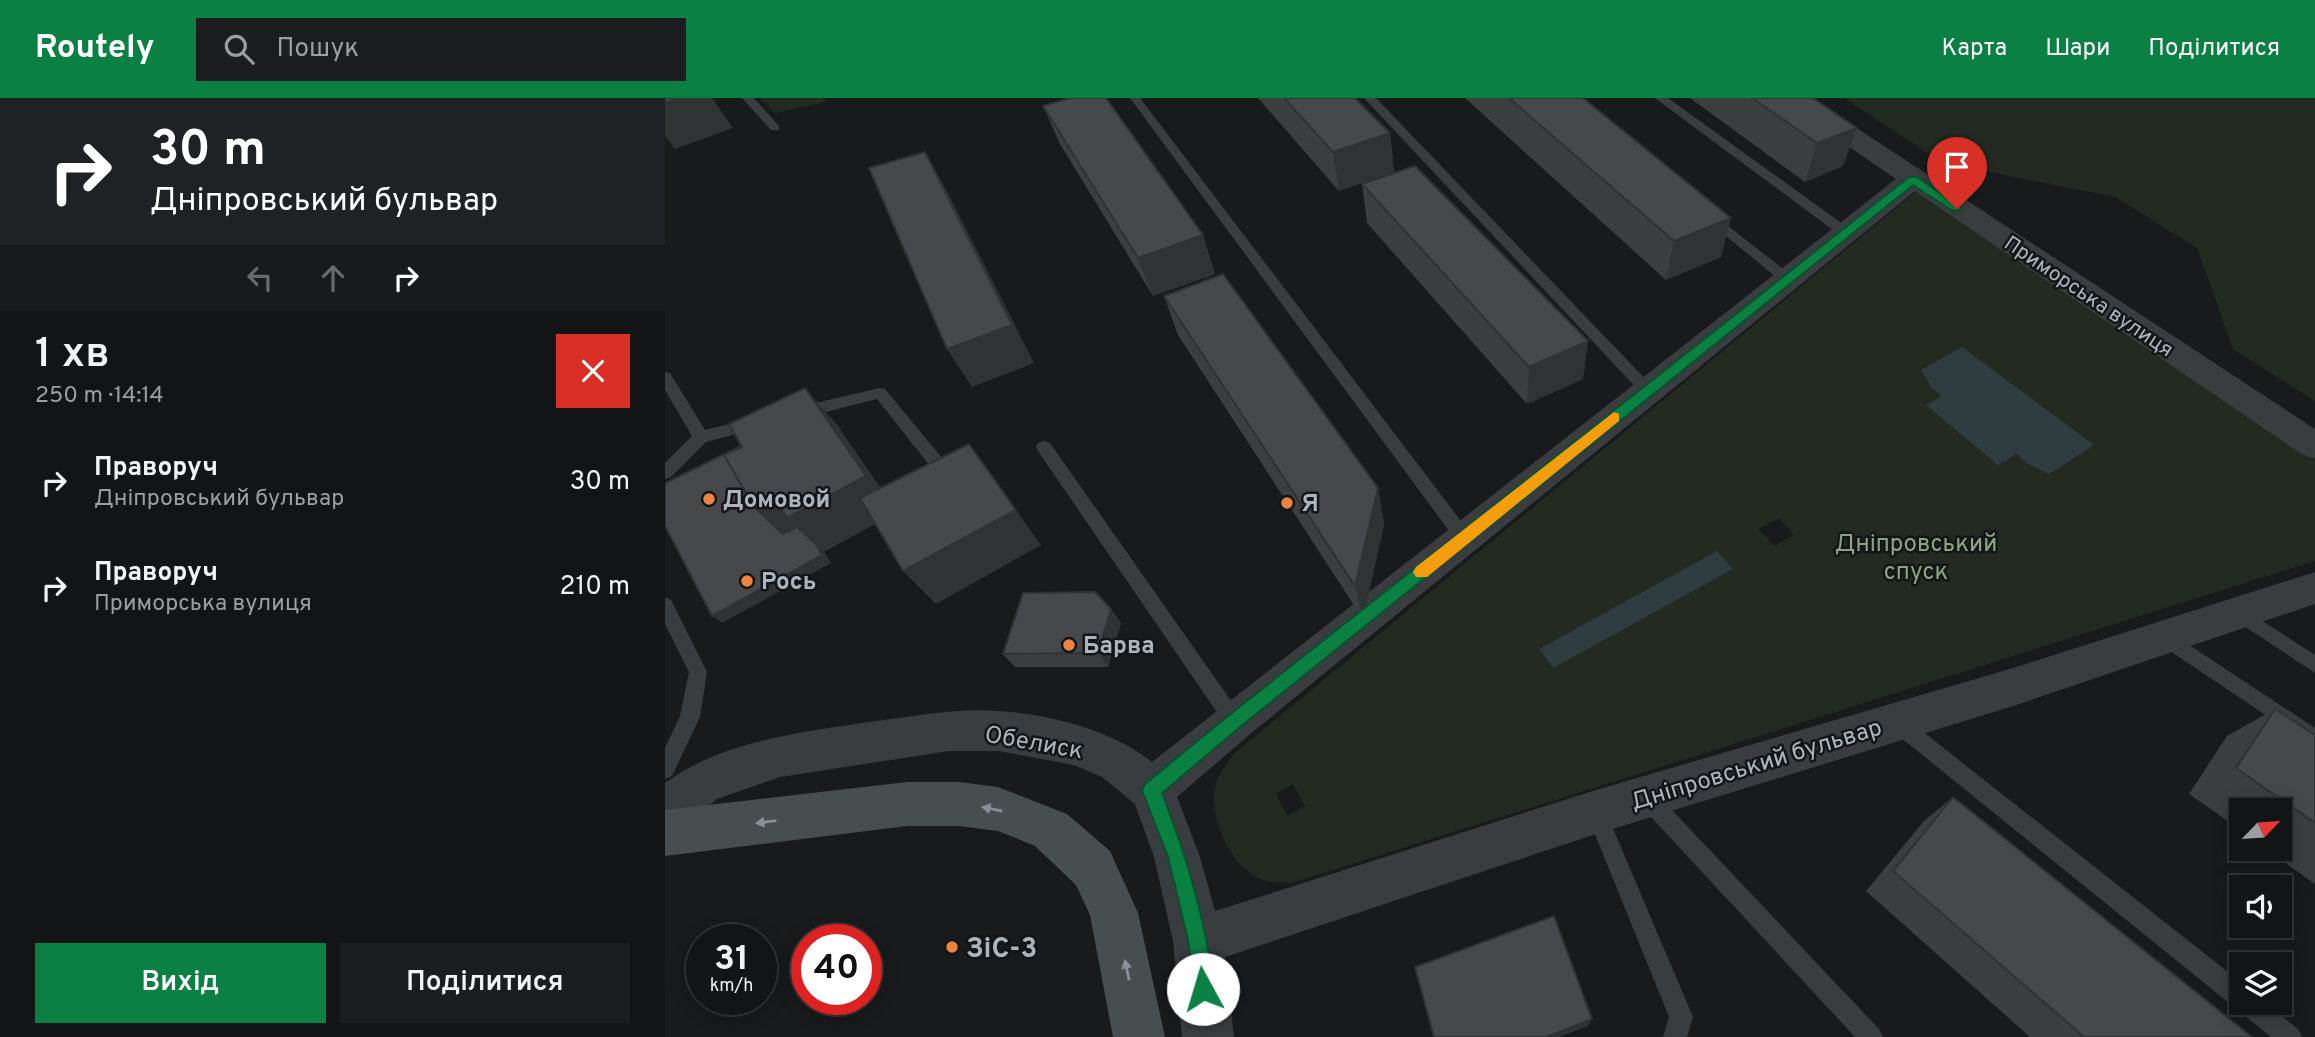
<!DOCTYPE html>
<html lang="uk">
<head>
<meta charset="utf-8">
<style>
  :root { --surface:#131415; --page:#1c1d1e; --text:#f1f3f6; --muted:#9d9ea0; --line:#323334; --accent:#0b8043 }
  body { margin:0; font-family:Overpass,sans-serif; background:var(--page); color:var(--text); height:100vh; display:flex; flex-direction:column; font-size:26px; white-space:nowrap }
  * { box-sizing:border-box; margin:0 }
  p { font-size:23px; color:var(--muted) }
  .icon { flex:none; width:38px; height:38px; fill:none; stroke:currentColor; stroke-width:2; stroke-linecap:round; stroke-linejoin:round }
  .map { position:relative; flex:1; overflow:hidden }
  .drawer { display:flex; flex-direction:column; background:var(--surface); width:665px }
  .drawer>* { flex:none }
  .banner { background:#202124; color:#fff; overflow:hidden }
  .needle { width:46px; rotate:65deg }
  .buttons { position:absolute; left:1564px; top:700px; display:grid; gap:14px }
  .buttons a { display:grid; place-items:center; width:63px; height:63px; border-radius:0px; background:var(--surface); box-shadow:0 4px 18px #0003,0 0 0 2px var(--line); font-size:35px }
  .speed { position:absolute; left:21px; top:826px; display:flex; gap:14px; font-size:35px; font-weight:700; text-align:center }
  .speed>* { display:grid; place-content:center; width:91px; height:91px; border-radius:50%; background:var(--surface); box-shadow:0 4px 18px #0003,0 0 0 2px var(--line); line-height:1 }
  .speed small { font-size:18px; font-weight:400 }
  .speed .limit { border:10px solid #d22; background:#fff; color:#111 }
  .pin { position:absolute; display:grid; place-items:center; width:60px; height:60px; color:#fff; margin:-72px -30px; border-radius:50% 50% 50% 0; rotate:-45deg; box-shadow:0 0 7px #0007 }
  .pin .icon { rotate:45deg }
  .me { position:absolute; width:77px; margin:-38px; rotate:354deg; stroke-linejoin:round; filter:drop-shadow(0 0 5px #0008) }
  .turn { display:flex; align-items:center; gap:24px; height:147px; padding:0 35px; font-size:32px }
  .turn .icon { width:91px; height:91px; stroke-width:2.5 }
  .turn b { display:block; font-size:49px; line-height:60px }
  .lanes { display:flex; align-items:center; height:66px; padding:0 35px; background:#0003; justify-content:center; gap:35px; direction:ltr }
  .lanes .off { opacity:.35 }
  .round { display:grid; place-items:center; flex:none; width:74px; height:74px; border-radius:0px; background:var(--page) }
  .headline { display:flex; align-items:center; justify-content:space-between; height:119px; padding:0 35px }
  h1 { font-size:42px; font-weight:600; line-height:52px }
  .button { display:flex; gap:14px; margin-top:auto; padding:14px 35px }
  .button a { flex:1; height:80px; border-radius:0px; background:var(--accent); color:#fff; font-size:28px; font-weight:600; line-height:80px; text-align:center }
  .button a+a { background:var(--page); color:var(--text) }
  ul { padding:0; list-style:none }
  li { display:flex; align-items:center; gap:21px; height:105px; padding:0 35px }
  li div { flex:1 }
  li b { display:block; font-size:26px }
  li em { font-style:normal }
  header { display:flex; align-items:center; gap:42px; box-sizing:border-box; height:98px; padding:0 35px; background:var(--accent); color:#fff }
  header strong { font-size:33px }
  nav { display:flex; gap:38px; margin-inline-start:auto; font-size:24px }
  .search { width:490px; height:63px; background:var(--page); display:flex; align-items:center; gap:18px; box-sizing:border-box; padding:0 24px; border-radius:0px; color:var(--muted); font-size:26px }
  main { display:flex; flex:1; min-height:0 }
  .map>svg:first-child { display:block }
</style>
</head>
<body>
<header>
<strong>Routely</strong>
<div class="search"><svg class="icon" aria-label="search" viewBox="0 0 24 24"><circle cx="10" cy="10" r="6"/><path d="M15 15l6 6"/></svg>Пошук</div>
<nav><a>Карта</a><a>Шари</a><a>Поділитися</a></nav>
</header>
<main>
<section class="drawer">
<div class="banner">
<div class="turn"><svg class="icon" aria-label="right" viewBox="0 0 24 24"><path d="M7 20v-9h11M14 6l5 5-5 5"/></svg><div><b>30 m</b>Дніпровський бульвар</div></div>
<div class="lanes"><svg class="icon off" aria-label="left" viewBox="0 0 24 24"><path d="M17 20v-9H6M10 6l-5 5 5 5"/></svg><svg class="icon off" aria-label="ahead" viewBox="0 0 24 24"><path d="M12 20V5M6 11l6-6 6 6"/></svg><svg class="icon" aria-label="right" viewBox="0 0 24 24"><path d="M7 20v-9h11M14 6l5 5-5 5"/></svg></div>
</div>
<div class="headline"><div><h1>1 хв</h1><p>250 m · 14:14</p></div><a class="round" style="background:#d93025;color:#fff"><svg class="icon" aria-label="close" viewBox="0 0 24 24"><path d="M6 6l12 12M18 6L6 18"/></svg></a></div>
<ul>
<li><svg class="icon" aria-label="right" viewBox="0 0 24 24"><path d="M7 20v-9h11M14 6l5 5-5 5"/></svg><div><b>Праворуч</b><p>Дніпровський бульвар</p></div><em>30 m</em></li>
<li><svg class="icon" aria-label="right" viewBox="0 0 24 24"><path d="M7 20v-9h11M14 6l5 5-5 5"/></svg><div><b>Праворуч</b><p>Приморська вулиця</p></div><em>210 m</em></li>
</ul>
<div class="button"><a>Вихід</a><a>Поділитися</a></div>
</section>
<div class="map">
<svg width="1650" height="939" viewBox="0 0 1650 939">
  <rect width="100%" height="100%" fill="#191a1c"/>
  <path fill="#222a21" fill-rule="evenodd" d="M 95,0 L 157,0 L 161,4 L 110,15 Z
    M 1179,0 L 1650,0 L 1650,303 L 1568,251 L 1532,150 L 1450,99 L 1276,64 Z
    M 1252,93 L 1650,363 L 1650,463 L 627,785 C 620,784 612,785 605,784 C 569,776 548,731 549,697 C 549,681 561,667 571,654 ZM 1277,299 L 1384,375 L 1262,307 ZM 1114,420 L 1129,437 L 1109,448 L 1094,431 ZM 1052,454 L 1067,471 L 888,570 L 874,551 ZM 628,686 L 640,708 L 623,718 L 611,696 Z"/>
  <path fill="#2f3d40" d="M 1297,249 L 1429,347 L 1384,376 L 1363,366 L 1351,356 L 1333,367 L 1261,307 L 1277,298 L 1267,290 L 1256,272 Z
    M 1052,453 L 1068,471 L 888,570 L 874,551 Z"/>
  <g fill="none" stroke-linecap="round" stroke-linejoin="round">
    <path fill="#3a3d40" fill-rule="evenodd" d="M 77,0 L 89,0 L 114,28 L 114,32 L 106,32 Z
      M 465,0 L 475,0 L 805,435 L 808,440 L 805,445 L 793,445 Z
      M 699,0 L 711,0 L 988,289 L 991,293 L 988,297 L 978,297 Z
      M 990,0 L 1003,0 L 1186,132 L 1186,138 L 1176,138 Z
      M 1044,113 L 1127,178 L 1127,184 L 1117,184 L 1039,120 L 1039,114 Z
      M 0,274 L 5,275 L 40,332 L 89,320 L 97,326 L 95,330 L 41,344 L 6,379 L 0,381 L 0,365 L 27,338 L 0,292 Z
      M 215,290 L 220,291 L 277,360 L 279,364 L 277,368 L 265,368 L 212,301 L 133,321 L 125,315 L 133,309 Z
      M 379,343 L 385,345 L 576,617 L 579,623 L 576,629 L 569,632 L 562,629 L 373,353 L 371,349 L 373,345 Z
      M 0,499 L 6,502 L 42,574 L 35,619 L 7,678 L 0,681 L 0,650 L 15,618 L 24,574 L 0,526 Z
      M 1573,507 L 1650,557 L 1650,575 L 1567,520 L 1564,515 L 1567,510 Z
      M 1500,531 L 1650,630 L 1650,650 L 1493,545 L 1491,539 L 1493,533 Z
      M 1231,615 L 1238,618 L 1577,885 L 1577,905 L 1600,905 L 1633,931 L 1637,939 L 1606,939 L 1574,913 L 1224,630 L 1221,624 L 1224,618 Z
      M 981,689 L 988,692 L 1214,931 L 1218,939 L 1190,939 L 974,706 L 971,699 L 974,692 Z
      M 931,704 L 938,707 L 1028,919 L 1022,939 L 998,939 L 1004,919 L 921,714 L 924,707 Z"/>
    <path fill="#3a3d40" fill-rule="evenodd" d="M 1117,0 L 1146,0 L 1650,331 L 1650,361 L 1638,357 L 1250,93 L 584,637 L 512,699 L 535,759 L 550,813 L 931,692 L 1345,571 L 1650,474 L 1650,506 L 1345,609 L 931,736 L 560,859 L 569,939 L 517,939 L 508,843 L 489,759 L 470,706 L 437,679 L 409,667 L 334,653 L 284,653 L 115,679 L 52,701 L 16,729 L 0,735 L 0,685 C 60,641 140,634 211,623 C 252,618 292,610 333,613 C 383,616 447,632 487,664 L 1231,81 L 1120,5 Z"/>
    <path fill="#484d50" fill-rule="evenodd" d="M 242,684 L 294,684 L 333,689 L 402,716 L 445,753 L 473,815 L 500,939 L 448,939 L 425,817 L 411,787 L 370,748 L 333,733 L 294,728 L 242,728 L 0,758 L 0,712 Z"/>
  </g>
  <path fill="#3c3e40" d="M 593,0 L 690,0 L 725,35 L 729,74 L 674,93 Z
    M 800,0 L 918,0 L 1056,159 L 1001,182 Z
    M 1025,0 L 1148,0 L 1178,68 L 1140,84 Z
    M 378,8 L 538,137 L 550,176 L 488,198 L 395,46 Z
    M 697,86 L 923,243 L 918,281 L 862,306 L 702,125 Z
    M 499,198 L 713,390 L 719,426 L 698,521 L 513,237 Z
    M 446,511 L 456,525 L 443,569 L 350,569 L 338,556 Z
    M 1610,611 L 1650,637 L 1650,786 L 1601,751 L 1615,751 L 1615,712 L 1577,712 L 1577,733 L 1524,696 L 1562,638 Z
    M 1288,699 L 1587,939 L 1365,939 L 1201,793 L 1259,723 Z"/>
  <path fill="#313234" d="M 14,0 L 47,0 L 68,30 L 10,51 L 0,38 L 0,5 Z
    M 1192,30 L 1178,68 L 1140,84 L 1152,45 Z
    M 725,35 L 729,74 L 674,93 L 668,54 Z
    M 260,54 L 282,93 L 369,265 L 307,289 L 282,251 Z
    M 1066,120 L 1056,159 L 1001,182 L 1009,143 Z
    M 538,137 L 550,176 L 488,198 L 473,160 Z
    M 923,243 L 918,281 L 862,306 L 864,269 Z
    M 140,290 L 173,328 L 232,414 L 159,454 L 166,465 L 57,525 L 47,518 L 127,444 L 89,409 L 109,398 Z
    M 713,390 L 719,426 L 698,521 L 690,488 Z
    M 351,412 L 376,447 L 271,506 L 238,473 Z
    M 446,511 L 456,525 L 443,569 L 433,555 Z
    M 927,921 L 923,928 L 894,939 L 881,939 Z"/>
  <path fill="#46484b" stroke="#313234" stroke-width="2" d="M 0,0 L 14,0 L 0,5 Z
    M 405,0 L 441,0 L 538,137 L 473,160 L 378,8 Z
    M 619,0 L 690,0 L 725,35 L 668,54 Z
    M 844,0 L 918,0 L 1066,120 L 1009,143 Z
    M 1087,0 L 1148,0 L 1192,30 L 1152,45 Z
    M 260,54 L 347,227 L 282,251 L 204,70 Z
    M 750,68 L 923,243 L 864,269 L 697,86 Z
    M 558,176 L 713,390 L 690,488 L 499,198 Z
    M 140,290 L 201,378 L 122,420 L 109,398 L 89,409 L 59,357 L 77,349 L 64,326 Z
    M 304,346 L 351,412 L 238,473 L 195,400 Z
    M 76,348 L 77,349 L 59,357 L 89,409 L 118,436 L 132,429 L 151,446 L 157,457 L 47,518 L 0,428 L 0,385 Z
    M 430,494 L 446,511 L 433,555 L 338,556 L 358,495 Z
    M 1610,611 L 1650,637 L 1650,725 L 1571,670 Z
    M 1288,699 L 1587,939 L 1419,939 L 1228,773 Z
    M 889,818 L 927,921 L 881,939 L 769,939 L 750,869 Z"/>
  <defs><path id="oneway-solid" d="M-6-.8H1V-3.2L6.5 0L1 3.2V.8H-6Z" transform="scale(1.75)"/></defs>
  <g fill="#899196">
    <use href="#oneway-solid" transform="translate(327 711) rotate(-168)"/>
    <use href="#oneway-solid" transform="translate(101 724) rotate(173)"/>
    <use href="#oneway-solid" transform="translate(462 872) rotate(-102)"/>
  </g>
  <path fill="#0b8043" stroke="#07532c" stroke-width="2" d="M 1244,79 L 1252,79 L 1298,111 L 1288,113 L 1248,87 L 575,629 L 497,695 C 522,759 541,822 549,891 L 546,898 L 538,901 L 531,898 L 523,842 L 503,759 L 477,692 L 480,686 L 563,618 Z"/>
  <path fill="#f59e0b" d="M 949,314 L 954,316 L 954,323 L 762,479 L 751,479 L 748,474 L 751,469 Z"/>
  <g fill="#ee823f" stroke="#141517" stroke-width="2.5">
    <circle cx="44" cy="401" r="7"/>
    <circle cx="622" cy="405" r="7"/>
    <circle cx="82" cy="483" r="7"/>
    <circle cx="404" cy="547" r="7"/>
    <circle cx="287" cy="849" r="7"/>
  </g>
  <g text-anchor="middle" stroke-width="5" stroke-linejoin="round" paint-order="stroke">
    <g font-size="21" fill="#acb5bb" stroke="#141517">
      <text transform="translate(1424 198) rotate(34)" y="7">Приморська вулиця</text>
    </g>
    <g font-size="24" font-weight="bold" fill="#acb5bb" stroke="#141517" text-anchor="start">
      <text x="58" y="409">Домовой</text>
      <text x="636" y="413">Я</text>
      <text x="96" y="491">Рось</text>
      <text x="418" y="555">Барва</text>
    </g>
    <g font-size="24" fill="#8ba584" stroke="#141517">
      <text x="1251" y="453">Дніпровський<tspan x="1251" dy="28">спуск</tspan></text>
    </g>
    <g font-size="24" fill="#acb5bb" stroke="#141517">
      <text transform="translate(369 644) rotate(10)" y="8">Обелиск</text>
      <text transform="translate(1091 666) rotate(-17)" y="8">Дніпровський бульвар</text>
    </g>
    <g font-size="28" font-weight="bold" fill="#acb5bb" stroke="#141517" text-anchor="start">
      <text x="301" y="859">ЗіС-3</text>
    </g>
  </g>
</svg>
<div class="buttons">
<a><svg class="needle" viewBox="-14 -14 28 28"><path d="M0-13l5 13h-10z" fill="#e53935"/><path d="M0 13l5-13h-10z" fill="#9d9ea0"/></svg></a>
<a><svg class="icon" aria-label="sound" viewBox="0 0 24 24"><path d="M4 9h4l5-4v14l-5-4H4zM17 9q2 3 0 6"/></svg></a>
<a><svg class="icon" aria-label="layers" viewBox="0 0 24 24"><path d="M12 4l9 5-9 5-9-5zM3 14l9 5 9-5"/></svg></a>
</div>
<div class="speed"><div>31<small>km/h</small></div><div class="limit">40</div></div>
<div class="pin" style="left:1292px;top:111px;background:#d93025"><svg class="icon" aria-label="arrive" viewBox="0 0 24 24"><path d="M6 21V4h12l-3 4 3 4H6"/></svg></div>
<svg class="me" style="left:538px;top:891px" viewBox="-20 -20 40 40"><circle r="19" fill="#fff"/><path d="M0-13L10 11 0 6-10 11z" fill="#0b8043"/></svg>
</div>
</main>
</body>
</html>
